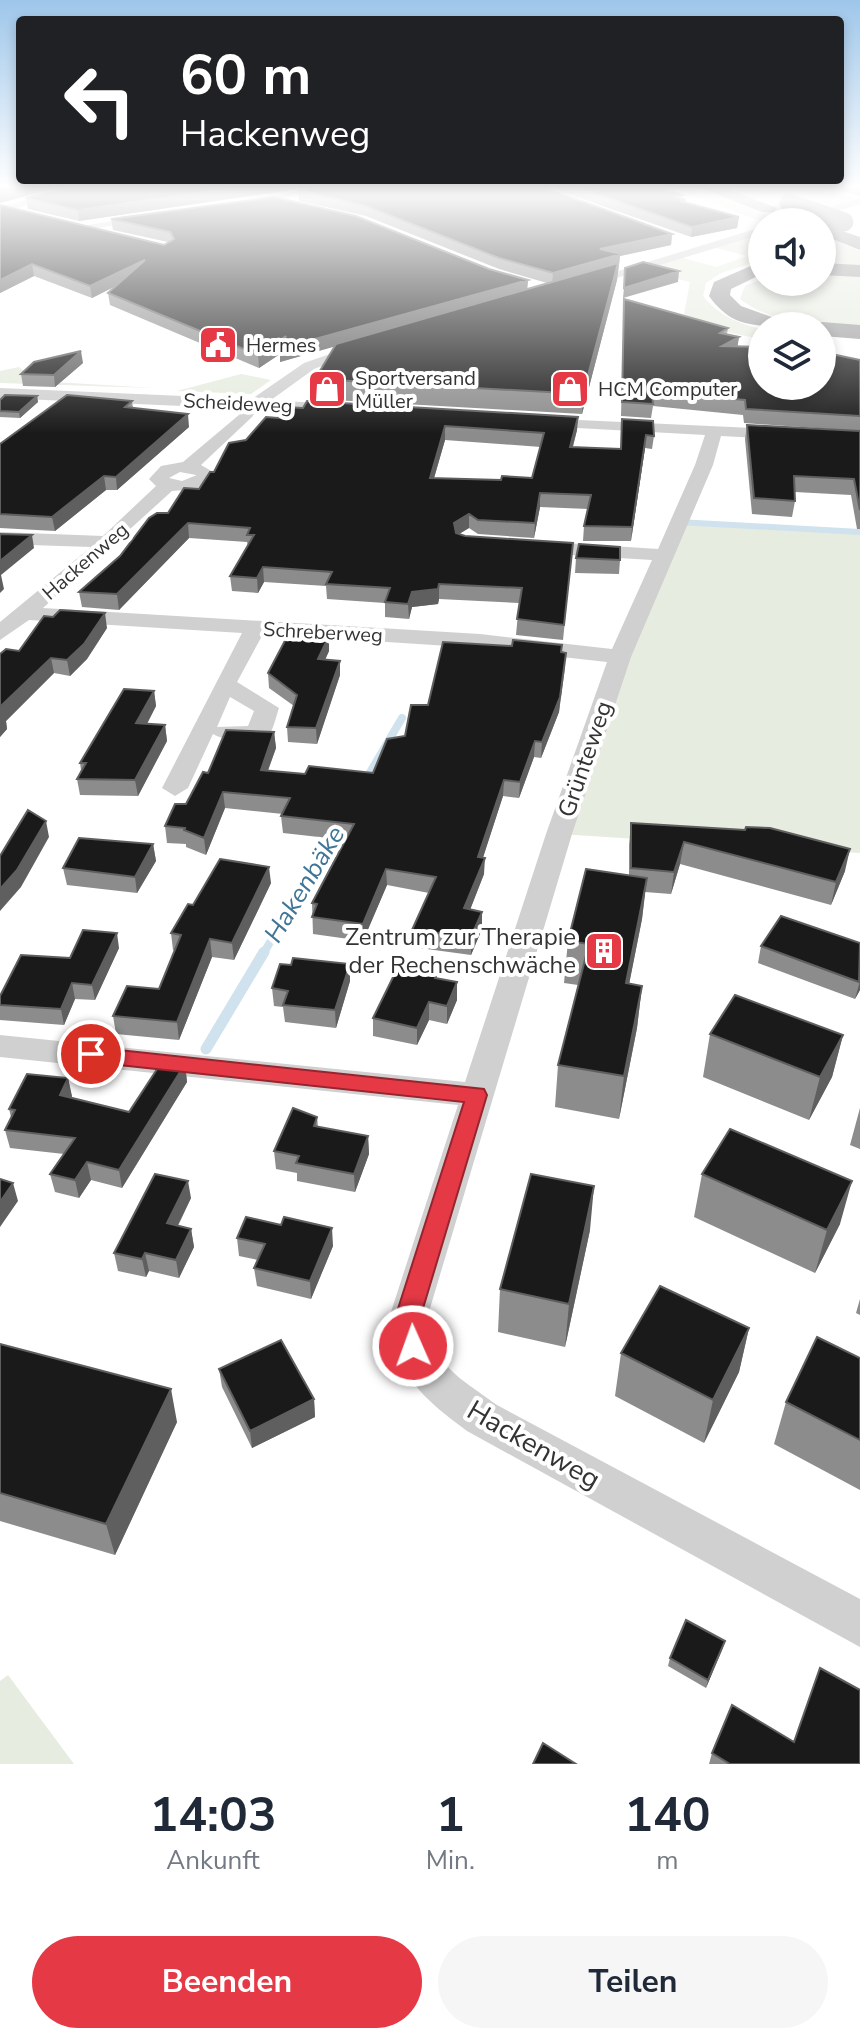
<!DOCTYPE html>
<html lang="de">
<head>
<meta charset="utf-8">
<style>
  :root { --surface:#fff; --page:#f6f6f7; --text:#1f2937; --muted:#747a83; --accent:#e63946 }
  body { margin:0; font-family:"Nunito Sans",sans-serif; background:var(--page); color:var(--text); height:100vh; display:flex; flex-direction:column; font-size:30px; white-space:nowrap }
  * { box-sizing:border-box; margin:0 }
  p { font-size:26px; color:var(--muted) }
  .icon { flex:none; width:44px; height:44px; fill:none; stroke:currentColor; stroke-width:2; stroke-linecap:round; stroke-linejoin:round }
  .map { position:relative; height:1764px; overflow:hidden }
  .panel { display:flex; flex-direction:column; background:var(--surface); flex:1 }
  .panel>* { flex:none }
  .top-card { position:absolute; left:16px; top:16px; width:828px; height:168px; border-radius:8px; box-shadow:0 4px 12px #0003; background:#202124; color:#fff; overflow:hidden }
  .fabs { position:absolute; left:748px; top:208px; display:grid; gap:16px }
  .fabs a { display:grid; place-items:center; width:88px; height:88px; border-radius:50%; background:var(--surface); box-shadow:0 4px 12px #0003; font-size:40px }
  .pin { position:absolute; display:grid; place-items:center; width:68px; height:68px; color:#fff; margin:-34px; border:4px solid #fff; border-radius:50%; box-shadow:0 2px 8px #0007 }
  .me { position:absolute; width:88px; margin:-44px; rotate:358deg; stroke-linejoin:round; filter:drop-shadow(0 0 6px #0008) }
  .turn { display:flex; align-items:center; gap:28px; height:168px; padding:0 32px; font-size:36px }
  .turn .icon { width:104px; height:104px; stroke-width:2.5 }
  .turn b { display:block; font-size:56px; line-height:68px }
  .eta { display:flex; justify-content:space-evenly; align-items:center; height:136px; text-align:center }
  .eta b { font-size:48px; font-weight:700; line-height:56px }
  .cta { display:flex; gap:16px; margin-top:auto; padding:16px 32px }
  .cta a { flex:1; height:92px; border-radius:48px; background:var(--accent); color:#fff; font-size:32px; font-weight:700; line-height:92px; text-align:center }
  .cta a+a { background:var(--page); color:var(--text) }
  .map>svg:first-child { display:block }
</style>
</head>
<body>
<div class="map">
<svg width="860" height="1764" viewBox="0 0 860 1764">
  <rect width="100%" height="100%" fill="#fff"/>
  <path fill="#e6ecdf" d="M 668,187 L 816,187 L 860,200 L 790,222 L 763,222 Z
    M 762,230 L 762,260 L 721,273 L 706,283 L 703,296 C 718,315 739,324 762,329 L 762,339 L 730,333 L 684,314 L 690,282 L 636,268 L 675,256 L 717,267 L 747,256 L 709,246 Z
    M 822,235 L 860,251 L 860,269 L 822,266 Z
    M 822,273 L 860,274 L 860,327 C 820,327 772,324 740,299 L 745,286 L 762,279 L 762,282 L 822,282 Z
    M 19,367 L 37,381 L 154,388 L 0,383 L 0,371 Z
    M 241,374 L 271,380 L 251,394 L 177,391 Z
    M 678,522 L 860,532 L 860,853 L 559,834 Z
    M 8,1675 L 74,1764 L 0,1764 L 0,1681 Z"/>
  <g fill="none" stroke-linecap="round" stroke-linejoin="round">
    <path stroke="#cfe2ee" stroke-width="6" d="M 678,522 L 860,532"/>
    <path stroke="#cfe2ee" stroke-width="8" d="M 365,781 L 402,718
      M 263,954 L 338,829"/>
    <path stroke="#cfe2ee" stroke-width="11" d="M 206,1049 L 264,952"/>
    <path fill="#d0d0d0" fill-rule="evenodd" d="M 73,187 L 90,187 L 0,213 L 0,207 Z
      M 313,187 L 332,187 L 245,208 L 240,205 Z
      M 860,198 L 860,204 L 802,222 L 784,222 Z
      M 149,215 L 153,220 L 82,230 L 76,227 Z
      M 762,227 L 762,234 L 587,287 L 576,284 Z
      M 356,345 L 368,348 L 314,369 L 271,400 L 346,405 L 346,411 L 340,413 L 0,398 L 0,388 L 252,399 L 304,363 Z
      M 246,409 L 254,414 L 252,417 L 201,465 L 213,472 L 213,480 L 196,489 L 172,491 L 43,608 L 480,634 L 612,649 L 652,560 L 536,553 L 526,547 L 536,541 L 658,549 L 695,465 L 705,435 L 541,426 L 533,421 L 535,418 L 860,433 L 860,443 L 721,436 L 713,465 L 631,657 L 572,834 L 428,1315 C 436,1369 455,1374 497,1405 L 860,1599 L 860,1647 L 467,1431 C 420,1396 397,1376 390,1315 L 458,1105 L 0,1057 L 0,1035 L 465,1082 L 546,834 L 607,662 L 480,648 L 263,634 L 237,682 L 279,708 C 276,716 273,734 265,739 C 255,746 222,740 213,734 L 188,788 L 175,796 L 162,788 L 242,633 L 29,620 L 0,640 L 0,622 L 91,547 L 0,544 L 0,532 L 103,536 L 156,486 L 149,479 L 161,466 L 183,462 ZM 180,472 L 196,475 L 197,475 L 182,481 L 169,478 ZM 230,697 L 254,711 L 248,726 L 217,727 Z"/>
    <path fill="#9a9a9a" fill-rule="evenodd" d="M 698,187 L 722,187 L 777,208 L 774,212 L 762,212 Z
      M 822,224 L 860,237 L 860,250 L 822,235 Z
      M 762,261 L 762,274 L 731,289 L 730,295 L 741,306 L 783,321 L 786,326 C 754,326 731,327 709,296 L 714,282 Z
      M 822,263 L 860,265 L 860,277 L 822,275 Z
      M 822,322 L 860,325 L 860,339 L 822,336 L 822,326 L 813,326 Z"/>
    <path stroke="#9a9a9a" stroke-width="19" d="M 789,203 L 844,222"/>
  </g>
  <path fill="#8c8c8c" fill-rule="evenodd" d="M 66,187 L 543,187 L 672,234 L 671,245 L 620,256 L 617,280 L 582,414 L 316,399 L 315,379 L 335,346 L 280,362 L 280,354 L 259,368 L 110,305 L 108,293 L 115,286 L 92,298 L 34,276 L 0,293 L 0,205 L 164,245 L 168,242 L 113,230 L 111,219 L 489,269 L 528,280 L 527,289 L 547,283 L 499,269 L 366,216 L 299,201 L 299,190 L 309,187 L 79,221 L 28,209 L 26,198 Z
    M 548,187 L 667,187 L 666,190 L 686,200 L 685,202 L 739,217 L 737,228 L 691,237 Z
    M 829,187 L 860,187 L 860,196 Z
    M 624,299 L 728,328 L 727,334 L 739,337 L 737,346 L 860,360 L 860,431 L 744,423 L 743,415 L 653,406 L 651,418 L 621,416 Z
    M 83,363 L 55,387 L 23,386 L 21,374 Z
    M 37,396 L 38,402 L 20,418 L 0,417 L 0,400 Z
    M 132,401 L 133,408 L 189,427 L 117,490 L 106,490 L 55,531 L 0,528 L 0,444 Z
    M 578,417 L 577,430 L 573,447 L 621,449 L 622,419 L 654,436 L 652,449 L 645,448 L 631,541 L 583,541 L 584,526 L 588,509 L 540,507 L 534,538 L 478,534 L 469,528 L 459,534 L 465,536 L 573,543 L 563,640 L 516,635 L 519,603 L 439,599 L 438,604 L 412,607 L 409,619 L 385,617 L 385,603 L 327,599 L 326,586 L 264,582 L 258,593 L 232,591 L 230,576 L 248,546 L 247,542 L 189,538 L 119,610 L 82,607 L 79,592 L 168,513 L 199,489 L 214,472 L 246,440 L 279,418 ZM 445,440 L 541,447 L 532,478 L 501,480 L 434,478 Z
    M 747,425 L 860,431 L 860,529 L 857,529 L 851,495 L 795,492 L 795,501 L 792,517 L 752,514 L 745,439 Z
    M 576,558 L 620,560 L 619,574 L 575,573 Z
    M 107,628 L 87,659 L 70,676 L 54,673 L 6,721 L 7,729 L 0,737 L 19,651 Z
    M 329,651 L 325,659 L 340,661 L 340,675 L 317,744 L 288,742 L 287,727 L 294,706 L 269,688 L 268,673 Z
    M 562,652 L 565,668 L 559,712 L 541,758 L 534,757 L 519,798 L 503,796 L 483,857 L 484,874 L 470,910 L 482,929 L 471,955 L 412,947 L 412,930 L 429,893 L 387,885 L 363,941 L 313,934 L 312,903 L 346,840 L 283,833 L 281,816 L 283,814 L 225,808 L 206,855 L 186,847 L 186,844 L 167,843 L 165,826 L 186,804 L 208,773 L 274,732 L 276,748 L 268,771 L 305,774 L 373,773 L 405,736 L 428,705 Z
    M 154,691 L 156,706 L 147,724 L 165,725 L 167,741 L 138,796 L 80,795 L 77,779 L 81,770 L 80,763 Z
    M 631,823 L 845,871 L 831,905 L 680,864 L 671,894 L 645,892 L 642,919 L 629,984 L 642,986 L 637,1028 L 619,1119 L 555,1107 L 558,1065 L 578,985 L 564,983 L 568,941 L 629,875 L 629,845 Z
    M 153,844 L 156,861 L 137,893 L 67,885 L 63,868 Z
    M 271,883 L 234,960 L 212,957 L 179,1040 L 116,1034 L 113,1016 L 159,989 L 175,951 L 173,950 L 171,933 L 193,905 Z
    M 860,943 L 860,990 L 855,999 L 758,963 L 761,946 Z
    M 119,948 L 95,1000 L 75,999 L 64,1025 L 0,1020 L 0,996 L 70,958 Z
    M 350,964 L 350,981 L 336,1028 L 285,1022 L 283,1007 L 274,1006 L 272,988 L 291,965 Z
    M 437,973 L 437,978 L 457,1000 L 447,1024 L 429,1020 L 417,1045 L 373,1036 L 373,1018 Z
    M 710,1034 L 843,1035 L 832,1077 L 809,1120 L 703,1077 Z
    M 185,1064 L 187,1082 L 122,1188 L 91,1180 L 79,1198 L 55,1192 L 50,1174 L 64,1154 L 10,1148 L 5,1130 L 11,1117 L 9,1109 L 68,1078 L 72,1098 L 129,1112 Z
    M 860,1108 L 860,1149 L 850,1145 Z
    M 317,1117 L 318,1127 L 368,1136 L 369,1154 L 355,1192 L 297,1181 L 297,1173 L 276,1169 L 274,1151 Z
    M 702,1174 L 840,1224 L 815,1273 L 694,1217 Z
    M 191,1198 L 178,1226 L 191,1229 L 194,1247 L 179,1278 L 149,1271 L 146,1277 L 118,1271 L 114,1253 Z
    M 281,1225 L 333,1246 L 311,1299 L 257,1286 L 254,1268 L 258,1260 L 239,1256 L 237,1238 Z
    M 590,1230 L 565,1347 L 498,1332 L 500,1289 Z
    M 860,1299 L 860,1315 L 856,1313 Z
    M 749,1328 L 739,1372 L 704,1443 L 615,1396 L 621,1353 Z
    M 0,1344 L 177,1422 L 115,1555 L 0,1521 Z
    M 860,1358 L 860,1490 L 774,1444 L 786,1402 Z
    M 219,1369 L 314,1399 L 315,1417 L 252,1448 L 222,1387 Z
    M 725,1641 L 706,1688 L 668,1666 L 670,1658 Z
    M 794,1741 L 860,1764 L 709,1764 L 712,1753 Z"/>
  <path fill="#5f5f5f" d="M 21,187 L 61,187 L 0,203 L 0,192 Z
    M 242,187 L 311,187 L 79,221 L 78,210 Z
    M 739,217 L 737,228 L 691,237 L 692,227 Z
    M 672,234 L 671,245 L 620,256 L 617,280 L 582,414 L 583,394 L 552,285 L 553,273 L 600,249 Z
    M 145,260 L 146,271 L 92,298 L 90,286 Z
    M 32,264 L 34,276 L 0,293 L 0,280 Z
    M 679,271 L 678,282 L 623,298 L 624,288 Z
    M 528,280 L 527,292 L 280,362 L 280,354 L 259,368 L 258,355 L 286,336 Z
    M 739,337 L 737,350 L 722,346 Z
    M 81,351 L 83,363 L 55,387 L 54,375 Z
    M 37,396 L 38,402 L 20,418 L 19,412 Z
    M 188,414 L 189,427 L 117,490 L 116,477 Z
    M 578,417 L 577,430 L 569,460 L 570,447 Z
    M 445,426 L 445,440 L 430,492 L 430,478 Z
    M 646,435 L 645,448 L 631,541 L 632,527 Z
    M 104,476 L 106,490 L 55,531 L 52,517 Z
    M 540,493 L 540,507 L 534,538 L 535,523 Z
    M 469,514 L 469,528 L 454,537 L 454,523 Z
    M 188,523 L 189,538 L 119,610 L 117,594 Z
    M 32,535 L 34,548 L 1,575 L 4,589 L 0,593 L 0,561 Z
    M 263,567 L 264,582 L 258,593 L 257,578 Z
    M 439,584 L 439,599 L 438,604 L 412,607 L 409,619 L 408,604 L 412,592 Z
    M 105,613 L 107,628 L 87,659 L 70,676 L 67,660 Z
    M 329,636 L 329,651 L 319,674 L 318,659 Z
    M 566,653 L 559,712 L 541,758 L 542,742 Z
    M 51,658 L 54,673 L 6,721 L 7,729 L 0,737 L 0,707 Z
    M 340,661 L 340,675 L 317,744 L 316,728 Z
    M 154,691 L 156,706 L 139,739 L 136,723 Z
    M 165,725 L 167,741 L 138,796 L 135,780 Z
    M 274,732 L 276,748 L 262,786 L 261,770 Z
    M 535,741 L 534,757 L 519,798 L 520,782 Z
    M 504,780 L 503,796 L 478,873 L 478,857 Z
    M 223,792 L 225,808 L 206,855 L 204,838 Z
    M 46,821 L 49,837 L 21,887 L 0,911 L 0,889 Z
    M 684,842 L 680,864 L 671,894 L 674,872 Z
    M 153,844 L 156,861 L 137,893 L 135,877 Z
    M 850,849 L 845,871 L 831,905 L 836,882 Z
    M 485,858 L 484,874 L 464,925 L 464,908 Z
    M 269,867 L 271,883 L 234,960 L 232,943 Z
    M 386,869 L 387,885 L 363,941 L 363,924 Z
    M 647,878 L 642,919 L 621,1025 L 626,983 Z
    M 482,912 L 482,929 L 471,955 L 471,937 Z
    M 117,933 L 119,948 L 95,1000 L 92,985 Z
    M 210,939 L 212,957 L 179,1040 L 177,1022 Z
    M 350,964 L 350,981 L 336,1028 L 335,1010 Z
    M 860,981 L 860,990 L 855,999 Z
    M 457,982 L 457,1000 L 447,1024 L 447,1006 Z
    M 72,983 L 75,999 L 64,1025 L 61,1009 Z
    M 642,986 L 637,1028 L 619,1119 L 624,1076 Z
    M 429,1002 L 429,1020 L 417,1045 L 417,1028 Z
    M 843,1035 L 832,1077 L 809,1120 L 820,1077 Z
    M 185,1064 L 187,1082 L 122,1188 L 119,1170 Z
    M 68,1078 L 72,1096 L 64,1113 L 60,1095 Z
    M 368,1136 L 369,1154 L 355,1192 L 354,1174 Z
    M 87,1162 L 91,1180 L 79,1198 L 75,1180 Z
    M 188,1181 L 191,1198 L 170,1241 L 167,1223 Z
    M 852,1181 L 840,1224 L 815,1273 L 827,1230 Z
    M 13,1183 L 18,1201 L 0,1227 L 0,1202 Z
    M 594,1186 L 590,1230 L 565,1347 L 569,1304 Z
    M 332,1228 L 333,1246 L 311,1299 L 310,1281 Z
    M 191,1229 L 194,1247 L 179,1278 L 176,1260 Z
    M 145,1253 L 149,1271 L 146,1277 L 142,1259 Z
    M 749,1328 L 739,1372 L 704,1443 L 713,1400 Z
    M 171,1389 L 177,1422 L 115,1555 L 106,1524 Z
    M 314,1399 L 315,1417 L 252,1448 L 250,1431 Z
    M 725,1641 L 722,1650 L 706,1688 L 708,1680 Z"/>
  <path fill="#1a1a1a" stroke="#5f5f5f" stroke-width="2" fill-rule="evenodd" d="M 0,187 L 21,187 L 0,192 Z
    M 66,187 L 242,187 L 78,210 L 26,198 Z
    M 310,187 L 543,187 L 672,234 L 600,249 L 621,254 L 553,273 L 499,258 L 366,206 L 299,190 Z
    M 577,187 L 659,187 L 657,187 L 684,195 L 674,197 L 686,200 L 680,201 L 739,217 L 692,227 Z
    M 274,197 L 356,216 L 489,269 L 528,280 L 279,349 L 286,336 L 258,355 L 108,293 L 145,260 L 90,286 L 32,264 L 0,280 L 0,205 L 164,245 L 174,239 L 170,232 L 111,219 Z
    M 643,262 L 679,271 L 624,288 L 625,268 Z
    M 618,263 L 583,394 L 315,379 L 336,344 Z
    M 624,299 L 728,328 L 720,333 L 739,337 L 722,346 L 762,347 L 762,386 L 822,386 L 822,352 L 860,360 L 860,416 L 746,409 L 745,400 L 652,392 L 653,404 L 622,402 Z
    M 81,351 L 54,375 L 21,374 L 34,362 Z
    M 5,395 L 37,396 L 19,412 L 0,411 L 0,400 Z
    M 67,395 L 132,401 L 125,407 L 188,414 L 116,477 L 104,476 L 52,517 L 0,514 L 0,444 Z
    M 307,401 L 578,417 L 570,447 L 621,449 L 622,419 L 653,421 L 654,436 L 646,435 L 632,527 L 584,526 L 591,495 L 540,493 L 535,523 L 478,520 L 469,514 L 454,523 L 456,533 L 465,536 L 573,543 L 564,625 L 517,619 L 522,588 L 439,584 L 438,589 L 412,592 L 408,604 L 385,602 L 390,588 L 326,584 L 332,572 L 263,567 L 257,578 L 230,576 L 254,535 L 247,535 L 250,528 L 188,523 L 117,594 L 79,592 L 120,556 L 149,518 L 157,513 L 168,513 L 184,488 L 199,489 L 210,472 L 214,472 L 229,443 L 246,440 L 266,417 L 279,418 L 287,407 L 303,408 ZM 445,426 L 544,433 L 532,478 L 502,476 L 501,480 L 430,478 Z
    M 747,425 L 860,431 L 860,510 L 854,479 L 794,476 L 795,501 L 754,498 Z
    M 0,534 L 32,535 L 0,561 Z
    M 579,544 L 620,547 L 620,560 L 576,558 Z
    M 60,610 L 105,613 L 84,644 L 67,660 L 51,658 L 0,707 L 0,654 L 6,649 L 19,651 L 44,616 L 53,617 Z
    M 289,633 L 329,636 L 318,659 L 340,661 L 316,728 L 287,727 L 297,695 L 268,673 Z
    M 513,640 L 562,645 L 561,652 L 566,653 L 560,697 L 542,742 L 535,741 L 520,782 L 504,780 L 478,857 L 485,858 L 464,908 L 482,912 L 471,937 L 412,930 L 436,877 L 386,869 L 363,924 L 312,917 L 317,904 L 312,903 L 354,824 L 281,816 L 290,798 L 223,792 L 204,838 L 184,830 L 185,828 L 165,826 L 175,804 L 186,804 L 203,772 L 208,773 L 226,730 L 274,732 L 261,770 L 305,774 L 309,766 L 373,773 L 387,739 L 405,736 L 411,705 L 428,705 L 443,642 L 512,646 Z
    M 124,689 L 154,691 L 136,723 L 165,725 L 135,780 L 77,779 L 86,763 L 80,763 Z
    M 28,810 L 46,821 L 17,870 L 0,889 L 0,856 Z
    M 631,823 L 745,830 L 746,827 L 770,828 L 850,849 L 836,882 L 684,842 L 674,872 L 631,868 Z
    M 79,838 L 153,844 L 135,877 L 63,868 Z
    M 220,859 L 269,867 L 232,943 L 210,939 L 177,1022 L 113,1016 L 127,986 L 159,989 L 181,935 L 171,933 L 188,904 L 193,905 Z
    M 586,869 L 647,878 L 626,983 L 642,986 L 624,1076 L 558,1065 L 589,944 L 568,941 Z
    M 781,916 L 860,943 L 859,982 L 761,946 Z
    M 83,930 L 117,933 L 92,985 L 72,983 L 61,1009 L 0,1005 L 0,996 L 21,955 L 70,958 Z
    M 293,958 L 350,964 L 335,1010 L 283,1005 L 288,991 L 272,988 L 280,964 L 291,965 Z
    M 397,969 L 437,973 L 435,978 L 457,982 L 447,1006 L 429,1002 L 417,1028 L 373,1018 Z
    M 735,995 L 843,1035 L 820,1077 L 710,1034 Z
    M 163,1060 L 185,1064 L 119,1170 L 87,1162 L 75,1180 L 50,1174 L 75,1138 L 5,1130 L 15,1110 L 9,1109 L 27,1074 L 68,1078 L 60,1095 L 129,1112 Z
    M 293,1108 L 317,1117 L 314,1126 L 368,1136 L 354,1174 L 296,1163 L 299,1156 L 274,1151 Z
    M 730,1129 L 852,1181 L 827,1230 L 702,1174 Z
    M 155,1174 L 188,1181 L 167,1223 L 191,1229 L 176,1260 L 145,1253 L 142,1259 L 114,1253 Z
    M 531,1174 L 594,1186 L 569,1304 L 500,1289 Z
    M 0,1179 L 13,1183 L 0,1202 Z
    M 246,1217 L 281,1225 L 284,1217 L 332,1228 L 310,1281 L 254,1268 L 265,1244 L 237,1238 Z
    M 660,1286 L 749,1328 L 713,1400 L 621,1353 Z
    M 817,1337 L 860,1358 L 860,1440 L 786,1402 Z
    M 281,1340 L 314,1399 L 250,1431 L 219,1369 Z
    M 0,1344 L 171,1389 L 106,1524 L 0,1493 Z
    M 686,1620 L 725,1641 L 708,1680 L 670,1658 Z
    M 820,1668 L 860,1690 L 860,1764 L 730,1764 L 712,1753 L 732,1705 L 794,1742 Z
    M 543,1743 L 576,1764 L 533,1764 Z"/>
  <linearGradient id="sky" x2="0" y2="1"><stop stop-color="#9ec6ea"/><stop offset="0.43" stop-color="#fff"/><stop offset="1" stop-color="#fff" stop-opacity="0"/></linearGradient>
  <rect width="860" height="434" fill="url(#sky)"/>
  <path fill="#e63946" stroke="#96252e" stroke-width="2" d="M 91,1047 L 484,1089 L 487,1095 L 421,1315 L 426,1346 L 422,1354 L 413,1357 L 403,1354 L 396,1315 L 464,1102 L 91,1062 L 80,1054 Z"/>
  <defs>
    <symbol id="civic-square" viewBox="-11 -11 22 22"><rect x="-9" y="-9" width="18" height="18" rx="4" fill="#e63946" stroke="#fff"/><path d="M-.6-6.5H3V-4.5H.6V-3L4-1V1h2V6H-6V1h2V-1L-.6-3ZM-1.2 2.5V6h2.4V2.5Z" fill="#fff"/></symbol>
    <symbol id="shop-square" viewBox="-11 -11 22 22"><rect x="-9" y="-9" width="18" height="18" rx="4" fill="#e63946" stroke="#fff"/><path d="M-5-2.5h2.3a2.7 3.5 0 0 1 5.4 0H5L5.5 6h-11ZM-1.5-2.5h3a1.5 2.3 0 0 0-3 0Z" fill="#fff"/></symbol>
    <symbol id="building-square" viewBox="-11 -11 22 22"><rect x="-9" y="-9" width="18" height="18" rx="4" fill="#e63946" stroke="#fff"/><path d="M-4-6H4V6H1V3H-1V6H-4ZM-2.5-4.3h1.7v1.8h-1.7ZM.8-4.3h1.7v1.8H.8ZM-2.5-1h1.7V.8h-1.7ZM.8-1h1.7V.8H.8Z" fill="#fff"/></symbol>
  </defs>
  <g fill-rule="evenodd">
    <use href="#civic-square" x="196" y="323" width="44" height="44"/>
    <use href="#shop-square" x="305" y="367" width="44" height="44"/>
    <use href="#shop-square" x="548" y="367" width="44" height="44"/>
    <use href="#building-square" x="582" y="929" width="44" height="44"/>
  </g>
  <g text-anchor="middle" stroke-width="8" stroke-linejoin="round" paint-order="stroke">
    <g font-size="20" fill="#333" stroke="#fff" text-anchor="start">
      <text x="246" y="352">Hermes</text>
      <text x="355" y="385">Sportversand<tspan x="355" dy="23">Müller</tspan></text>
      <text x="598" y="396">HCM Computer</text>
    </g>
    <g font-size="20" fill="#333" stroke="#fff">
      <text transform="translate(238 403) rotate(3)" y="7">Scheideweg</text>
      <text transform="translate(85 561) rotate(-41)" y="7">Hackenweg</text>
      <text transform="translate(323 632) rotate(3)" y="7">Schreberweg</text>
    </g>
    <g font-size="24" fill="#333" stroke="#fff">
      <text transform="translate(585 759) rotate(-71)" y="8">Grünteweg</text>
    </g>
    <g font-size="24" fill="#333" stroke="#fff" text-anchor="end">
      <text x="576" y="945">Zentrum zur Therapie<tspan x="576" dy="28">der Rechenschwäche</tspan></text>
    </g>
    <g font-size="26" font-style="italic" fill="#3f7597" stroke="#fff">
      <text transform="translate(304 884) rotate(-59)" y="9">Hakenbäke</text>
    </g>
    <g font-size="28" fill="#333" stroke="#fff">
      <text transform="translate(534 1444) rotate(30)" y="10">Hackenweg</text>
    </g>
  </g>
</svg>
<div class="fabs">
<a><svg class="icon" aria-label="sound" viewBox="0 0 24 24"><path d="M4 9h4l5-4v14l-5-4H4zM17 9q2 3 0 6"/></svg></a>
<a><svg class="icon" aria-label="layers" viewBox="0 0 24 24"><path d="M12 4l9 5-9 5-9-5zM3 14l9 5 9-5"/></svg></a>
</div>
<div class="pin" style="left:91px;top:1054px;background:#d93025"><svg class="icon" aria-label="arrive" viewBox="0 0 24 24"><path d="M6 21V4h12l-3 4 3 4H6"/></svg></div>
<svg class="me" style="left:413px;top:1346px" viewBox="-20 -20 40 40"><circle r="17" fill="#e63946" stroke="#fff" stroke-width="3"/><path d="M0-11L8 9 0 5-8 9z" fill="#fff"/></svg>
<div class="top-card">
<div class="turn"><svg class="icon" aria-label="left" viewBox="0 0 24 24"><path d="M17 20v-9H6M10 6l-5 5 5 5"/></svg><div><b>60 m</b>Hackenweg</div></div>
</div>
</div>
<section class="panel">
<div class="eta">
<div><b>14:03</b><p>Ankunft</p></div>
<div><b>1</b><p>Min.</p></div>
<div><b>140</b><p>m</p></div>
</div>
<div class="cta"><a>Beenden</a><a>Teilen</a></div>
</section>
</body>
</html>
